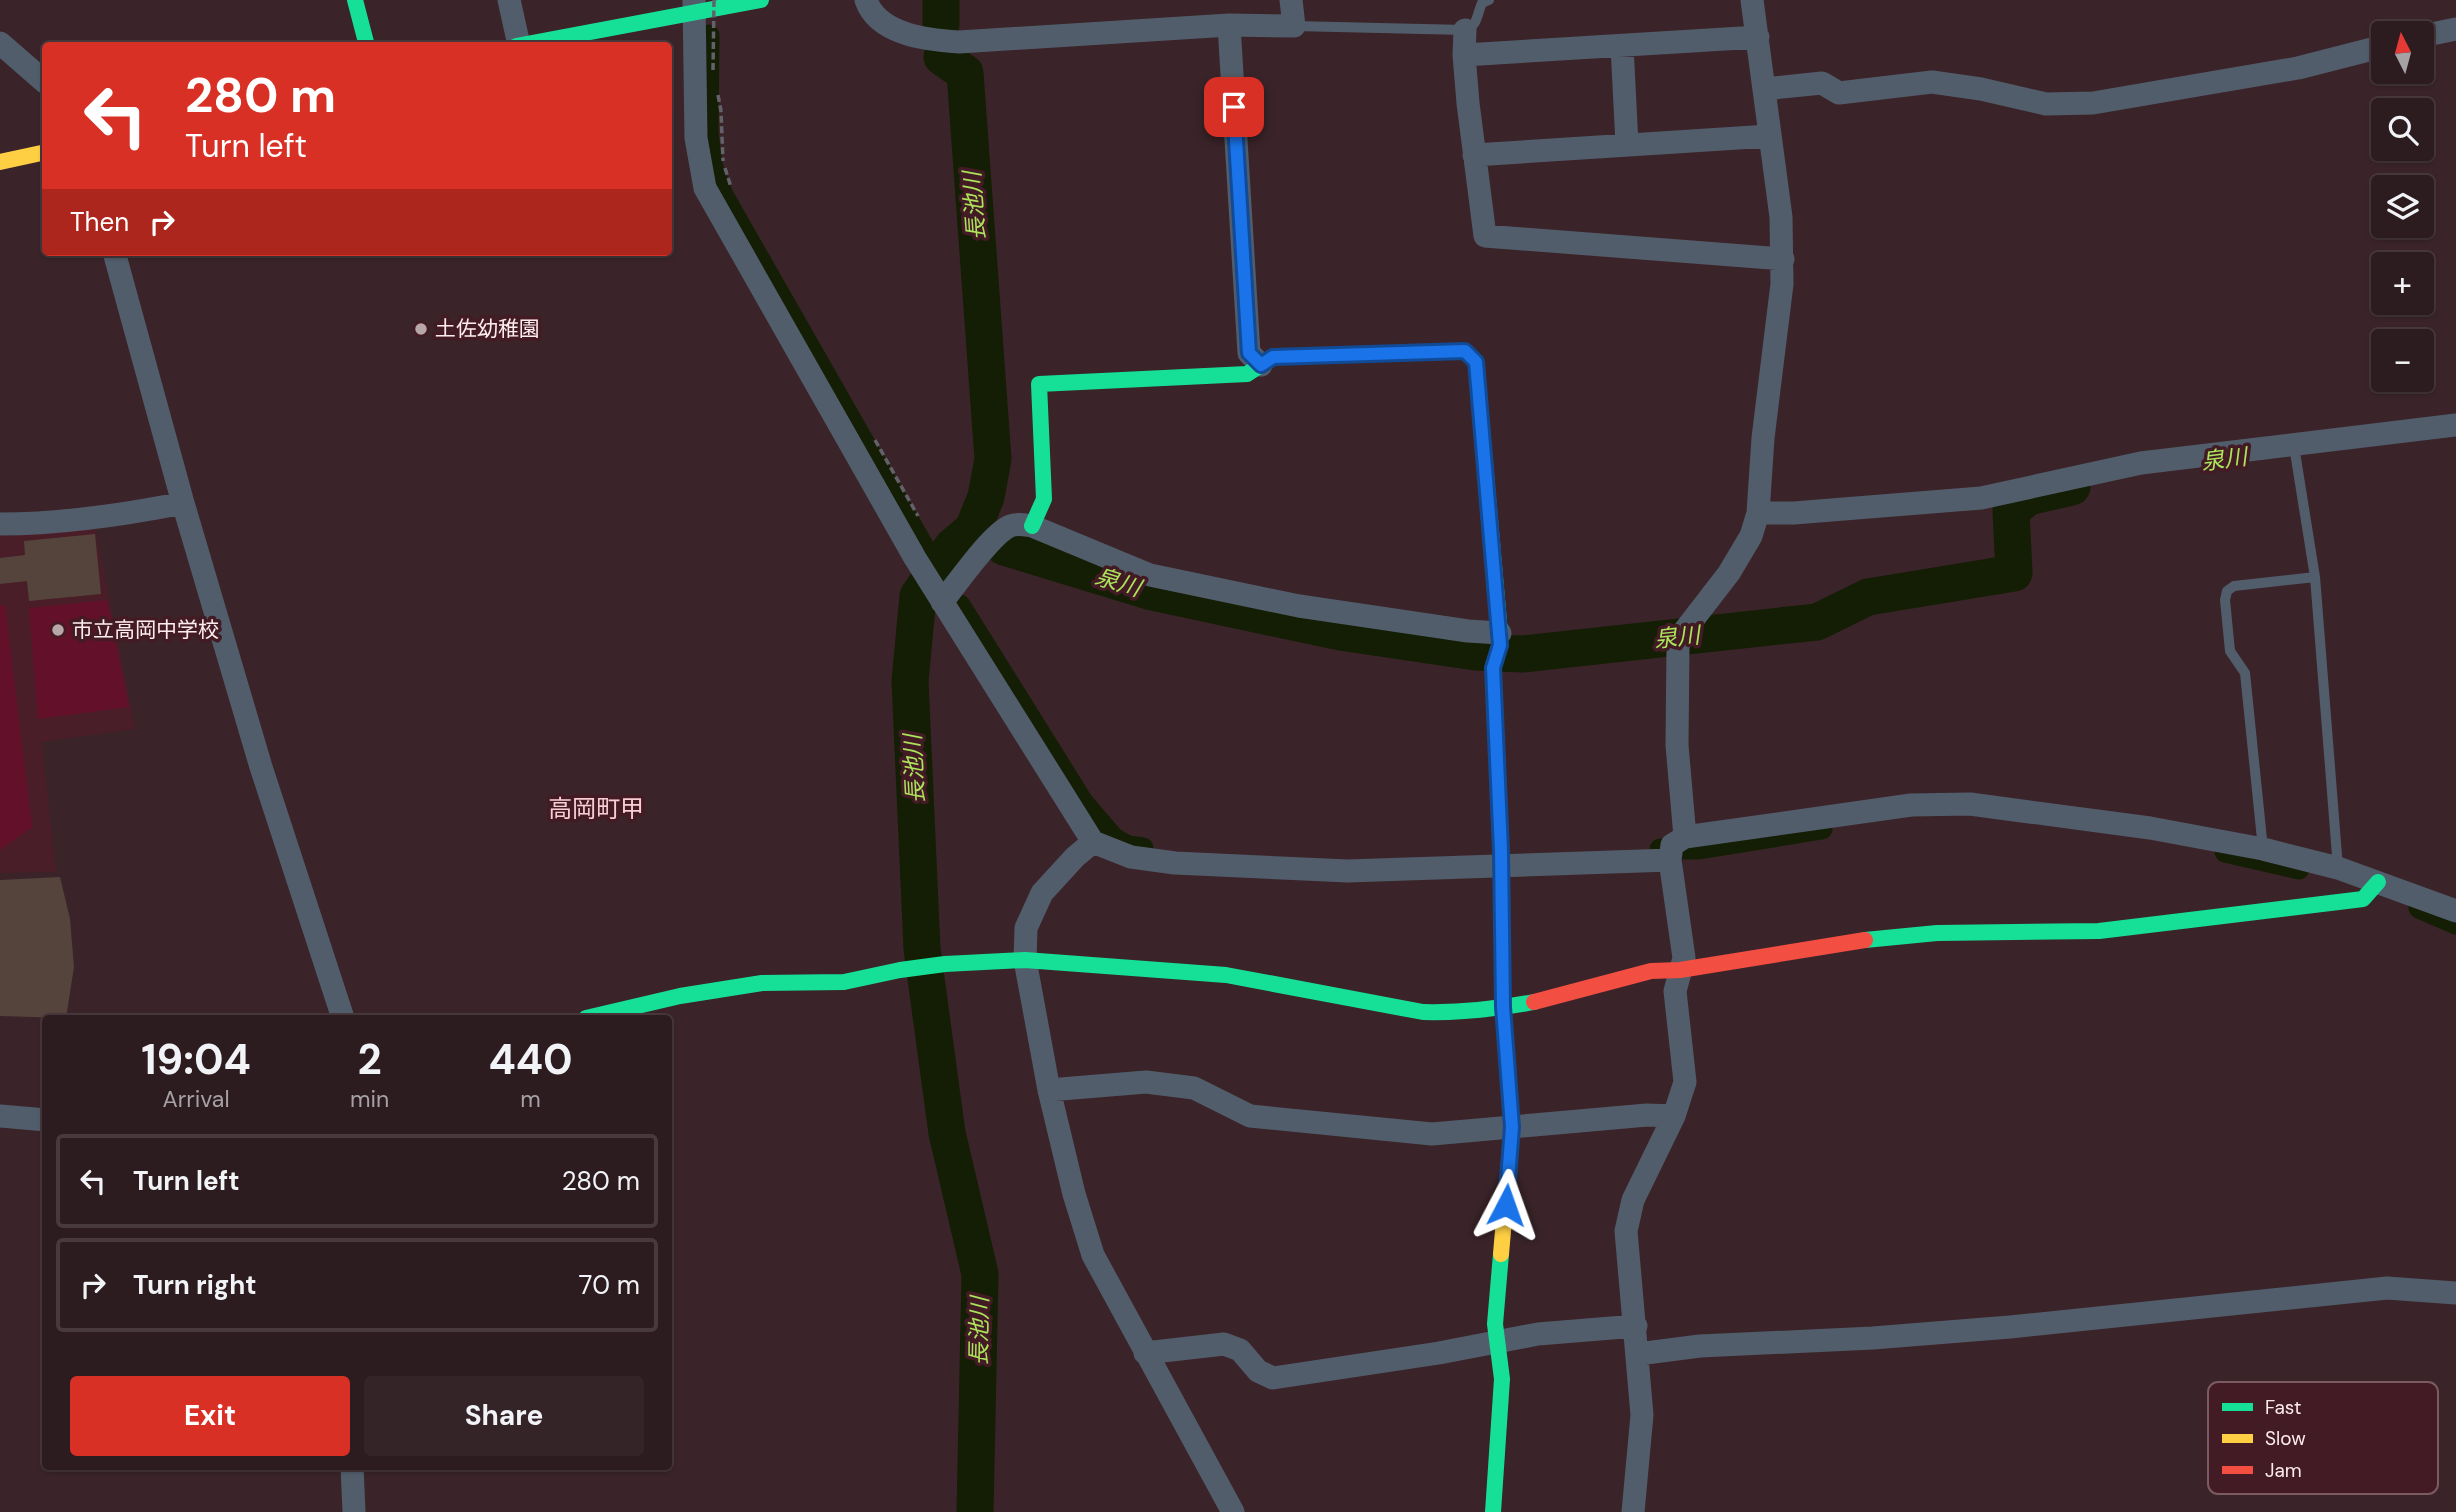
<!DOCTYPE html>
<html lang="en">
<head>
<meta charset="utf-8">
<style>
  :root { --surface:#2c1b1f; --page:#342428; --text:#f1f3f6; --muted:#a6a1a4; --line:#48393d; --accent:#d93025 }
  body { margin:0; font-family:"DM Sans","Noto Sans JP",sans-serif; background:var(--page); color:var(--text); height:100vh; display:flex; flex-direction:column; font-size:26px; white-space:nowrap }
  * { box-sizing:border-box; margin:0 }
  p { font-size:23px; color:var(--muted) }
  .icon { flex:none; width:38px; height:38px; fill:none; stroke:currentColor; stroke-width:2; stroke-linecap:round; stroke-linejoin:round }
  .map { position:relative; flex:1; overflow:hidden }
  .drawer { position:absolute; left:42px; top:1015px; width:630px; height:455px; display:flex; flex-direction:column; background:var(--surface); border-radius:7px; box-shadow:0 2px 5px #0004,0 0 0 2px var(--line) }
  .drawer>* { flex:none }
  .top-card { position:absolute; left:42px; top:42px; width:630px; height:214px; border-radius:7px; box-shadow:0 2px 5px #0004,0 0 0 2px var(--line); background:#d93025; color:#fff; overflow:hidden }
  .needle { width:46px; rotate:354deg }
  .fabs { position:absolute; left:2371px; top:21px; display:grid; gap:14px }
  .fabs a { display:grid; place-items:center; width:63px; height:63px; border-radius:7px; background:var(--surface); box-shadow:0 2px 5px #0004,0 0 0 2px var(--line); font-size:35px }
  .pin { position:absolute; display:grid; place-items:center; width:60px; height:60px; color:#fff; margin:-30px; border-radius:14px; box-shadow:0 4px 10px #0006 }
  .me { position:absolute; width:77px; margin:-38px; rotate:4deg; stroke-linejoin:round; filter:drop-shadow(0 0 5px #0008) }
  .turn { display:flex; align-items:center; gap:24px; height:147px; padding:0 28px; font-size:32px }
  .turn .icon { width:91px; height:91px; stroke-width:2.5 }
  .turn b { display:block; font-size:49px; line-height:60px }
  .then { display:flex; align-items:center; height:66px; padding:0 28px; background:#0003; gap:14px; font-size:26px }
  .eta { display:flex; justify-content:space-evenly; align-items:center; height:119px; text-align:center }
  .eta b { font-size:42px; font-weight:700; line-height:49px }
  .cta { display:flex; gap:14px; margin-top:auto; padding:14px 28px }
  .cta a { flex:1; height:80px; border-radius:7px; background:var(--accent); color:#fff; font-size:28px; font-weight:700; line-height:80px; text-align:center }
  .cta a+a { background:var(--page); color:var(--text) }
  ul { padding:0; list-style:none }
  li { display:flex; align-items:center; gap:21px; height:94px; margin:0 14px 10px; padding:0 14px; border:4px solid var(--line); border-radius:7px }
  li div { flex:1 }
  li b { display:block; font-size:26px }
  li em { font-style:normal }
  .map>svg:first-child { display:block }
</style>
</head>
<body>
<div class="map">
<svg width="2456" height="1512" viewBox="0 0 2456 1512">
  <rect width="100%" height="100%" fill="#3a2429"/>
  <path fill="#4a1e28" d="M 94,523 L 136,729 L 42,742 L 56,872 L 0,873 L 0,531 Z"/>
  <path fill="#63102b" d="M 107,600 L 129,707 L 38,719 L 29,608 Z
    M 5,605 L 32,827 L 0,850 L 0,606 Z"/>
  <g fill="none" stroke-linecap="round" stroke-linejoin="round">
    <path stroke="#141e04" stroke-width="21" d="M 709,35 L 708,132 L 712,165 L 723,195 L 941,577
      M 960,605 L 1083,802 L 1114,838 L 1128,846 L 1143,848
      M 1660,849 L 1699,849 L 1822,829
      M 2225,852 L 2299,869
      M 2419,908 L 2456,924"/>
    <path stroke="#141e04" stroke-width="37" d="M 941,25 L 941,0
      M 942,57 L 965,73 L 993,459 L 986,497 L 973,529 L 952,547 L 918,596 L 910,681 L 922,949 L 947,1133 L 980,1274 L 975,1512
      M 1004,547 L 1152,592 L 1340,632 L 1475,652 L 1522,654 L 1817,622 L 1868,597 L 2014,573 L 2011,511 L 2028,497 L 2072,487"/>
  </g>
  <path fill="#55443b" d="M 95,534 L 101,594 L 29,601 L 27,581 L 0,584 L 0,558 L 25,555 L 24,541 Z
    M 60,877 L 70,919 L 74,967 L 66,1018 L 0,1016 L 0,880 Z"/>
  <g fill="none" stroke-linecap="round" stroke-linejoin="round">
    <path stroke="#63626a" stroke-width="3.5" stroke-dasharray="7 3.5" stroke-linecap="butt" d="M 718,95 L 721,111 L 723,161
      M 725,168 L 731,187
      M 875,440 L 918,516"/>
    <path stroke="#525d6b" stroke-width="10" d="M 1294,26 L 1465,30 C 1478,26 1477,14 1482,3 L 1489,0
      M 2294,446 L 2315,577 L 2338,868
      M 2263,849 L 2245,673 L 2230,651 L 2225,600 L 2227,591 L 2234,586 L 2315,577"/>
    <path stroke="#525d6b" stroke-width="23" d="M 509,0 L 519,45
      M 694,0 L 696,138 L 705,188 L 915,558 L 1093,842 L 1131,857 L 1175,863 L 1348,871 L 1670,860
      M 866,0 C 878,35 928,40 959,42 L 1229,25 L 1249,353 L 1261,365
      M 1229,25 L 1294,26 L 1291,0
      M 2422,36 L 2456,29
      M 1758,37 L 1464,55 L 1468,103 L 1485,236 L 1783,259
      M 0,43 L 46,83
      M 1622,46 L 1627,144
      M 1464,55 L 1465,30
      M 1764,89 L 1822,83 L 1839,93 L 1932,82 L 1981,89 L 2046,104 L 2093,103 L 2298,68 L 2384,46
      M 1474,155 L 1769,136
      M 114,252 L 183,503 L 261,767 L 343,1018
      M 1758,513 L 1794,513 L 1981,498 L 2141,463 L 2456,425
      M 0,524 C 61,524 123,515 183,503
      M 942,602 C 957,584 991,534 1010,526 C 1017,523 1025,525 1032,526 L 1150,575 L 1299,606 L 1468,631 L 1500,633
      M 1685,837 L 1911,805 L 1970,804 L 2150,828 L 2263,849 L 2338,868 L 2456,911
      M 1093,842 L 1075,857 L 1042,893 L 1026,928 L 1025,960 L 1049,1090 L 1074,1194 L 1093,1255 L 1233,1512
      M 1049,1090 L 1146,1082 L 1194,1088 L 1250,1116 L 1432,1134 L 1647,1115 L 1674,1116 L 1685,1082 L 1675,991 L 1684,958 L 1670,860 L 1672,845 L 1685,837 L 1677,745 L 1678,646 L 1685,630 L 1729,573 L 1751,536 L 1758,513 L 1763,438 L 1782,284 L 1781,217 L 1752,0
      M 0,1116 L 46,1120
      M 1145,1353 L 1224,1344 L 1240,1350 L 1258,1371 L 1273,1378 L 1439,1353 L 1538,1334 L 1636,1326
      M 1638,1354 L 1700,1346 L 1873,1338 L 2010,1327 L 2387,1288 L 2456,1293
      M 352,1466 L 354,1512
      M 1633,1512 L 1642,1415 L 1626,1231 L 1633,1200 L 1674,1116"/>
    <path stroke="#16e098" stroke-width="16" d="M 355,0 L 367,46
      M 516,46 L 761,0
      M 1032,526 L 1044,499 L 1039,384 L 1247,374 L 1273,357 L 1465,351 L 1476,362 L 1500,633
      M 1865,940 L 1937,933 L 2099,931 L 2363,899 L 2378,882
      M 586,1018 L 680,996 L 762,983 L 844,982 L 900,970 L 945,964 L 1025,960 L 1226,975 L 1423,1012 C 1461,1013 1497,1009 1534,1002
      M 1493,1512 L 1502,1379 L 1495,1324 L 1501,1254"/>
    <path stroke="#ffcf43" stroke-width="16" d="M 0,162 L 46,152
      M 1501,1254 L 1512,1127 L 1503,1007 L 1502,945"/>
    <path stroke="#f24e42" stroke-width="16" d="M 1500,633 L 1500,645 L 1493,669 L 1501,851 L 1502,945
      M 1534,1002 L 1651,971 L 1680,970 L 1865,940"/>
    <path stroke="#63626a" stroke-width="3.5" stroke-dasharray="7 3.5" stroke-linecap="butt" d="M 713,70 L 714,0"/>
  </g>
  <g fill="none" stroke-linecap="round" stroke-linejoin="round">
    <defs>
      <path id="route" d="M 1234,107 L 1249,353 L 1261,365 L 1273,357 L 1465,351 L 1476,362 L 1500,645 L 1493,668 L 1501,851 L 1503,1007 L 1512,1127 L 1506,1205"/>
    </defs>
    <use href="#route" stroke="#114b97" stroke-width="18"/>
    <use href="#route" stroke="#1a73e8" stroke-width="12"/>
  </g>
  <g fill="#b9a6a9" stroke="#431b24" stroke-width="2.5">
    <circle cx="421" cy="329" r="7"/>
    <circle cx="58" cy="630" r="7"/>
  </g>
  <g text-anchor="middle" stroke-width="7" stroke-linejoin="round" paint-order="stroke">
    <g font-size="21" fill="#fdecee" stroke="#431b24" text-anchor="start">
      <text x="435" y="336">土佐幼稚園</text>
      <text x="72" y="637">市立高岡中学校</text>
    </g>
    <g font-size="23" font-style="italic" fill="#ace45b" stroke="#431b24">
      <text transform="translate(974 206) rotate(-94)" y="8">長池川</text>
      <text transform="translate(2224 459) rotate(-7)" y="8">泉川</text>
      <text transform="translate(1118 582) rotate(17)" y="8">泉川</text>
      <text transform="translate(1677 637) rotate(-6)" y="8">泉川</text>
      <text transform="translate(914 769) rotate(-93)" y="8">長池川</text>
      <text transform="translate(979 1331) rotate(-89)" y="8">長池川</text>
    </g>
    <g font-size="24" fill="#f9cdd3" stroke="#431b24">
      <text x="596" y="817">高岡町甲</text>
    </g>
  </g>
  <rect x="2208" y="1382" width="230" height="112" rx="10" fill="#431b24" stroke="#7b5a61" stroke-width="2"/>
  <rect x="2222" y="1403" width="31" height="8" fill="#16e098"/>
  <rect x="2222" y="1434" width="31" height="9" fill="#ffcf43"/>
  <rect x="2222" y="1466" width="31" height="8" fill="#f24e42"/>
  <g font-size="19" fill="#fdecee">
    <text x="2265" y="1414">Fast</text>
    <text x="2265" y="1445">Slow</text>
    <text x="2265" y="1477">Jam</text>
  </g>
</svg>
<div class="fabs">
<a><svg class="needle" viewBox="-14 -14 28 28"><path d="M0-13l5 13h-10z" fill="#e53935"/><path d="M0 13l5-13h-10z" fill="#a6a1a4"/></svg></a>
<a><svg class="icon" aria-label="search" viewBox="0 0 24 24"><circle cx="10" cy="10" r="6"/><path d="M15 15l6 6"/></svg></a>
<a><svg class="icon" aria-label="layers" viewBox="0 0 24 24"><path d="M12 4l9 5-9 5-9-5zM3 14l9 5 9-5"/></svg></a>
<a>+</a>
<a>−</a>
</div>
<div class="pin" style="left:1234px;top:107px;background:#d93025"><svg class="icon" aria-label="arrive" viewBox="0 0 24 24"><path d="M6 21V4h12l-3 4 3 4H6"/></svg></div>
<svg class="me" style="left:1506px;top:1205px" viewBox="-20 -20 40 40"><path d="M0-17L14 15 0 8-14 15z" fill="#1a73e8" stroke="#fff" stroke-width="4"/></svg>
<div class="top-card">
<div class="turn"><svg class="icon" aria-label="left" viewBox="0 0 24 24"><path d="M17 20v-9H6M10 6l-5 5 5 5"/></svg><div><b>280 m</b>Turn left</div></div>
<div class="then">Then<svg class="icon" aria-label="right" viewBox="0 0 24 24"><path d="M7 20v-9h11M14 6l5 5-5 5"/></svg></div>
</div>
<section class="drawer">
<div class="eta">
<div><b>19:04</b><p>Arrival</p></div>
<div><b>2</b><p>min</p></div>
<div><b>440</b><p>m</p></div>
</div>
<ul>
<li><svg class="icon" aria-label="left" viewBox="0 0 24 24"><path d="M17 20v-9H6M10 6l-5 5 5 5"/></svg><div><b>Turn left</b></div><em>280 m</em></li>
<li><svg class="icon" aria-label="right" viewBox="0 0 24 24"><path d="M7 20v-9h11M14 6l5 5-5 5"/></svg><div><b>Turn right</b></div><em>70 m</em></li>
</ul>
<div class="cta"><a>Exit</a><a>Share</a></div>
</section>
</div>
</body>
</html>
